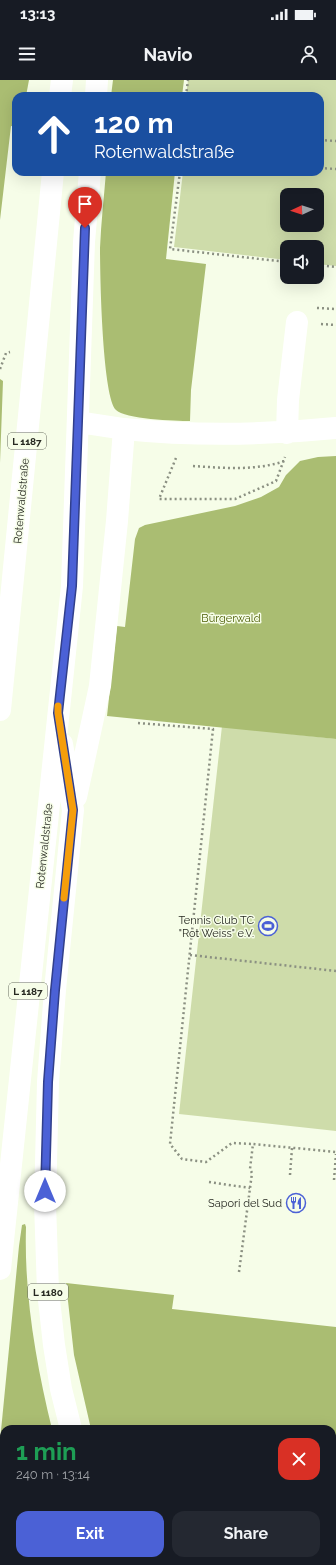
<!DOCTYPE html>
<html lang="en">
<head>
<meta charset="utf-8">
<style>
  :root { --surface:#171b24; --page:#242831; --text:#f1f3f6; --muted:#9ea1a6; --accent:#4b61d6 }
  body { margin:0; font-family:Raleway,sans-serif; background:var(--page); color:var(--text); height:100vh; display:flex; flex-direction:column; font-size:15px; white-space:nowrap }
  * { box-sizing:border-box; margin:0 }
  p { font-size:13px; color:var(--muted) }
  .icon { flex:none; width:22px; height:22px; fill:none; stroke:currentColor; stroke-width:2; stroke-linecap:round; stroke-linejoin:round }
  .map { position:relative; flex:1; overflow:hidden }
  .side { position:absolute; left:0px; top:1345px; width:336px; height:140px; display:flex; flex-direction:column; background:var(--surface); border-radius:12px 12px 0 0; box-shadow:0 4px 16px #0002 }
  .side>* { flex:none }
  .guide { position:absolute; left:12px; top:12px; width:312px; height:84px; border-radius:12px; box-shadow:0 4px 16px #0002; background:#1a4fa0; color:#fff; overflow:hidden }
  .needle { width:26px; rotate:267deg }
  .fabs { position:absolute; left:280px; top:108px; display:grid; gap:8px }
  .fabs a { display:grid; place-items:center; width:44px; height:44px; border-radius:8px; background:var(--surface); box-shadow:0 4px 16px #0002; font-size:20px }
  .pin { position:absolute; display:grid; place-items:center; width:34px; height:34px; color:#fff; margin:-41px -17px; border-radius:50% 50% 50% 0; rotate:-45deg; box-shadow:0 0 4px #0007 }
  .pin .icon { rotate:45deg }
  .me { position:absolute; width:44px; margin:-22px; rotate:0deg; stroke-linejoin:round; filter:drop-shadow(0 0 3px #0008) }
  .turn { display:flex; align-items:center; gap:14px; height:84px; padding:0 16px; font-size:18px }
  .turn .icon { width:52px; height:52px; stroke-width:2.5 }
  .turn b { display:block; font-size:28px; line-height:34px }
  .round { display:grid; place-items:center; flex:none; width:42px; height:42px; border-radius:12px; background:var(--page) }
  .overview { display:flex; align-items:center; justify-content:space-between; height:68px; padding:0 16px }
  h1 { font-size:24px; font-weight:700; line-height:30px; color:#1e9e55 }
  .cta { display:flex; gap:8px; margin-top:auto; padding:8px 16px }
  .cta a { flex:1; height:46px; border-radius:12px; background:var(--accent); color:#fff; font-size:16px; font-weight:700; line-height:46px; text-align:center }
  .cta a+a { background:var(--page); color:var(--text) }
  .status { display:flex; justify-content:space-between; align-items:center; height:28px; padding:0 20px; background:var(--surface); direction:ltr }
  .status svg { height:11px; fill:currentColor }
  header { display:flex; justify-content:space-between; align-items:center; height:52px; padding:0 16px; background:var(--surface); font-size:18px; font-weight:700 }
  .map>svg:first-child { display:block }
</style>
</head>
<body>
<div class="status"><b>13:13</b><svg viewBox="0 0 49 12"><path d="M0 12V9h3v3zM5 12V6h3v6zM10 12V3h3v9zM15 12V0h3v12zM26 1h20v11H26zM47 4h2v5h-2z"/></svg></div>
<header><svg class="icon" aria-label="menu" viewBox="0 0 24 24"><path d="M4 6h16M4 12h16M4 18h16"/></svg>Navio<svg class="icon" aria-label="person" viewBox="0 0 24 24"><circle cx="12" cy="8" r="4"/><path d="M4 21q1-7 8-7t8 7"/></svg></header>
<div class="map">
<svg width="336" height="1485" viewBox="0 0 336 1485">
  <rect width="100%" height="100%" fill="#f6fde8"/>
  <path fill="#cedcaa" fill-rule="evenodd" d="M 188,0 L 336,0 L 336,186 L 317,184 L 317,167 L 287,167 L 287,180 L 174,167 L 183,92 L 320,92 L 320,16 L 186,16 ZM 287,115 L 317,115 L 317,145 L 287,145 Z
    M 222,646 L 336,659 L 336,1051 L 179,1034 Z"/>
  <path fill="#aabd72" d="M 0,0 L 29,0 L 26,16 L 16,16 L 16,47 L 11,46 L 0,140 Z
    M 113,0 L 184,0 L 182,16 L 111,16 Z
    M 106,92 L 175,92 L 166,179 L 206,184 L 191,310 L 190,341 C 176,341 124,339 116,330 C 102,316 100,192 100,168 C 101,143 104,117 106,92 Z
    M 0,299 L 3,301 L 0,383 Z
    M 336,376 L 336,659 L 107,636 L 117,546 L 125,547 L 135,459 L 139,448 L 145,445 L 235,426 L 261,417 L 279,407 L 286,395 L 300,381 L 318,377 Z
    M 25,1144 L 26,1147 C 24,1215 36,1283 52,1349 L 4,1349 L 4,1481 L 99,1481 L 101,1485 L 0,1485 L 0,1361 L 19,1166 L 22,1145 Z
    M 66,1203 L 174,1215 L 172,1229 L 336,1247 L 336,1485 L 142,1485 L 140,1481 L 332,1481 L 332,1349 L 91,1349 L 74,1275 Z"/>
  <g fill="none" stroke-linecap="round" stroke-linejoin="round">
    <path stroke="#8b9082" stroke-width="2.5" stroke-dasharray="2 3" stroke-linecap="butt" d="M 186,16 L 188,0
      M 320,60 L 336,61
      M 320,88 L 336,89
      M 180,92 L 170,169 L 287,182
      M 317,185 L 336,187
      M 317,228 L 336,229
      M 321,244 L 336,245
      M 0,289 L 6,273 L 10,272
      M 176,378 L 159,419 L 235,419 L 276,401 L 285,377
      M 193,386 C 224,388 255,391 285,381
      M 138,643 L 213,649 L 170,1064 L 182,1079 L 206,1082 L 232,1063 L 253,1064
      M 190,875 L 336,891
      M 290,1095 L 292,1068
      M 334,1100 L 336,1074
      M 209,1102 L 250,1108
      M 239,1192 L 252,1093 L 250,1089 L 253,1064 L 336,1072"/>
    <path stroke="#fff" stroke-width="22" d="M 124,349 C 194,356 266,355 336,348
      M 287,353 L 288,320 L 297,242"/>
    <path stroke="#fff" stroke-width="22" d="M 60,16 L 62,0
      M 96,16 L 97,0
      M 0,630 L 53,92
      M 62,664 L 73,730 L 55,910 L 48,1002 L 45,1123 L 48,1211 L 54,1265 L 61,1309 L 71,1349
      M 76,717 L 100,606 L 117,441 L 124,349 L 78,342
      M 0,1189 L 72,506 L 84,162 L 90,92
      M 118,1481 L 120,1485"/>
  </g>
  <g fill="none" stroke-linecap="round" stroke-linejoin="round">
    <defs>
      <path id="route" d="M 45,1111 L 48,1002 L 55,910 L 73,730 L 58,633 L 72,506 L 85,148"/>
    </defs>
    <use href="#route" stroke="#313f8b" stroke-width="10"/>
    <use href="#route" stroke="#4b61d6" stroke-width="7"/>
    <path stroke="#f59e0b" stroke-width="7" d="M 58,626 L 58,633 L 73,730 L 64,818"/>
  </g>
  <defs>
    <symbol id="stadium-ring" viewBox="-11 -11 22 22"><circle r="9.5" fill="#f6fde8" stroke="#4b61d6" stroke-width="1.5"/><path d="M0-5a6.5 5 0 1 0 0 10a6.5 5 0 1 0 0-10ZM-3.5-1.8h7v3.6h-7Z" fill="#4b61d6"/></symbol>
    <symbol id="restaurant-ring" viewBox="-11 -11 22 22"><circle r="9.5" fill="#f6fde8" stroke="#4b61d6" stroke-width="1.5"/><path d="M-5-6h1v4h1v-4h1v4h1v-4h1v5L-1.5 .5V6h-2V.5L-5-1ZM5-6V6H3V1.5H1.5Q1.5-4 5-6Z" fill="#4b61d6"/></symbol>
  </defs>
  <g fill-rule="evenodd">
    <use href="#stadium-ring" x="257" y="835" width="22" height="22"/>
    <use href="#restaurant-ring" x="285" y="1112" width="22" height="22"/>
  </g>
  <g text-anchor="middle" stroke-width="3" stroke-linejoin="round" paint-order="stroke">
    <g fill="#f6fde8" stroke="#64685d" stroke-width="1">
      <rect x="8" y="353" width="38" height="16" rx="3"/>
      <rect x="9" y="903" width="38" height="16" rx="3"/>
      <rect x="28" y="1204" width="40" height="16" rx="3"/>
    </g>
    <g font-size="10" font-weight="bold" fill="#262821">
      <text x="27" y="365">L 1187</text>
      <text x="28" y="915">L 1187</text>
      <text x="48" y="1216">L 1180</text>
    </g>
    <g font-size="11" fill="#262821" stroke="#f6fde8">
      <text transform="translate(21 421) rotate(-85)" y="4">Rotenwaldstraße</text>
      <text transform="translate(44 766) rotate(-84)" y="4">Rotenwaldstraße</text>
    </g>
    <g font-size="11" fill="#4d5e05" stroke="#f6fde8">
      <text x="231" y="542">Bürgerwald</text>
    </g>
    <g font-size="11" fill="#262821" stroke="#f6fde8" text-anchor="end">
      <text x="254" y="844">Tennis Club TC<tspan x="254" dy="13">"Rot Weiss" e.V.</tspan></text>
      <text x="282" y="1127">Sapori del Sud</text>
    </g>
  </g>
</svg>
<div class="fabs">
<a><svg class="needle" viewBox="-14 -14 28 28"><path d="M0-13l5 13h-10z" fill="#e53935"/><path d="M0 13l5-13h-10z" fill="#9ea1a6"/></svg></a>
<a><svg class="icon" aria-label="sound" viewBox="0 0 24 24"><path d="M4 9h4l5-4v14l-5-4H4zM17 9q2 3 0 6"/></svg></a>
</div>
<div class="pin" style="left:85px;top:148px;background:#d93025"><svg class="icon" aria-label="arrive" viewBox="0 0 24 24"><path d="M6 21V4h12l-3 4 3 4H6"/></svg></div>
<svg class="me" style="left:45px;top:1111px" viewBox="-20 -20 40 40"><circle r="19" fill="#fff"/><path d="M0-13L10 11 0 6-10 11z" fill="#4b61d6"/></svg>
<div class="guide">
<div class="turn"><svg class="icon" aria-label="ahead" viewBox="0 0 24 24"><path d="M12 20V5M6 11l6-6 6 6"/></svg><div><b>120 m</b>Rotenwaldstraße</div></div>
</div>
<section class="side">
<div class="overview"><div><h1>1 min</h1><p>240 m · 13:14</p></div><a class="round" style="background:#d93025;color:#fff"><svg class="icon" aria-label="close" viewBox="0 0 24 24"><path d="M6 6l12 12M18 6L6 18"/></svg></a></div>
<div class="cta"><a>Exit</a><a>Share</a></div>
</section>
</div>
</body>
</html>
